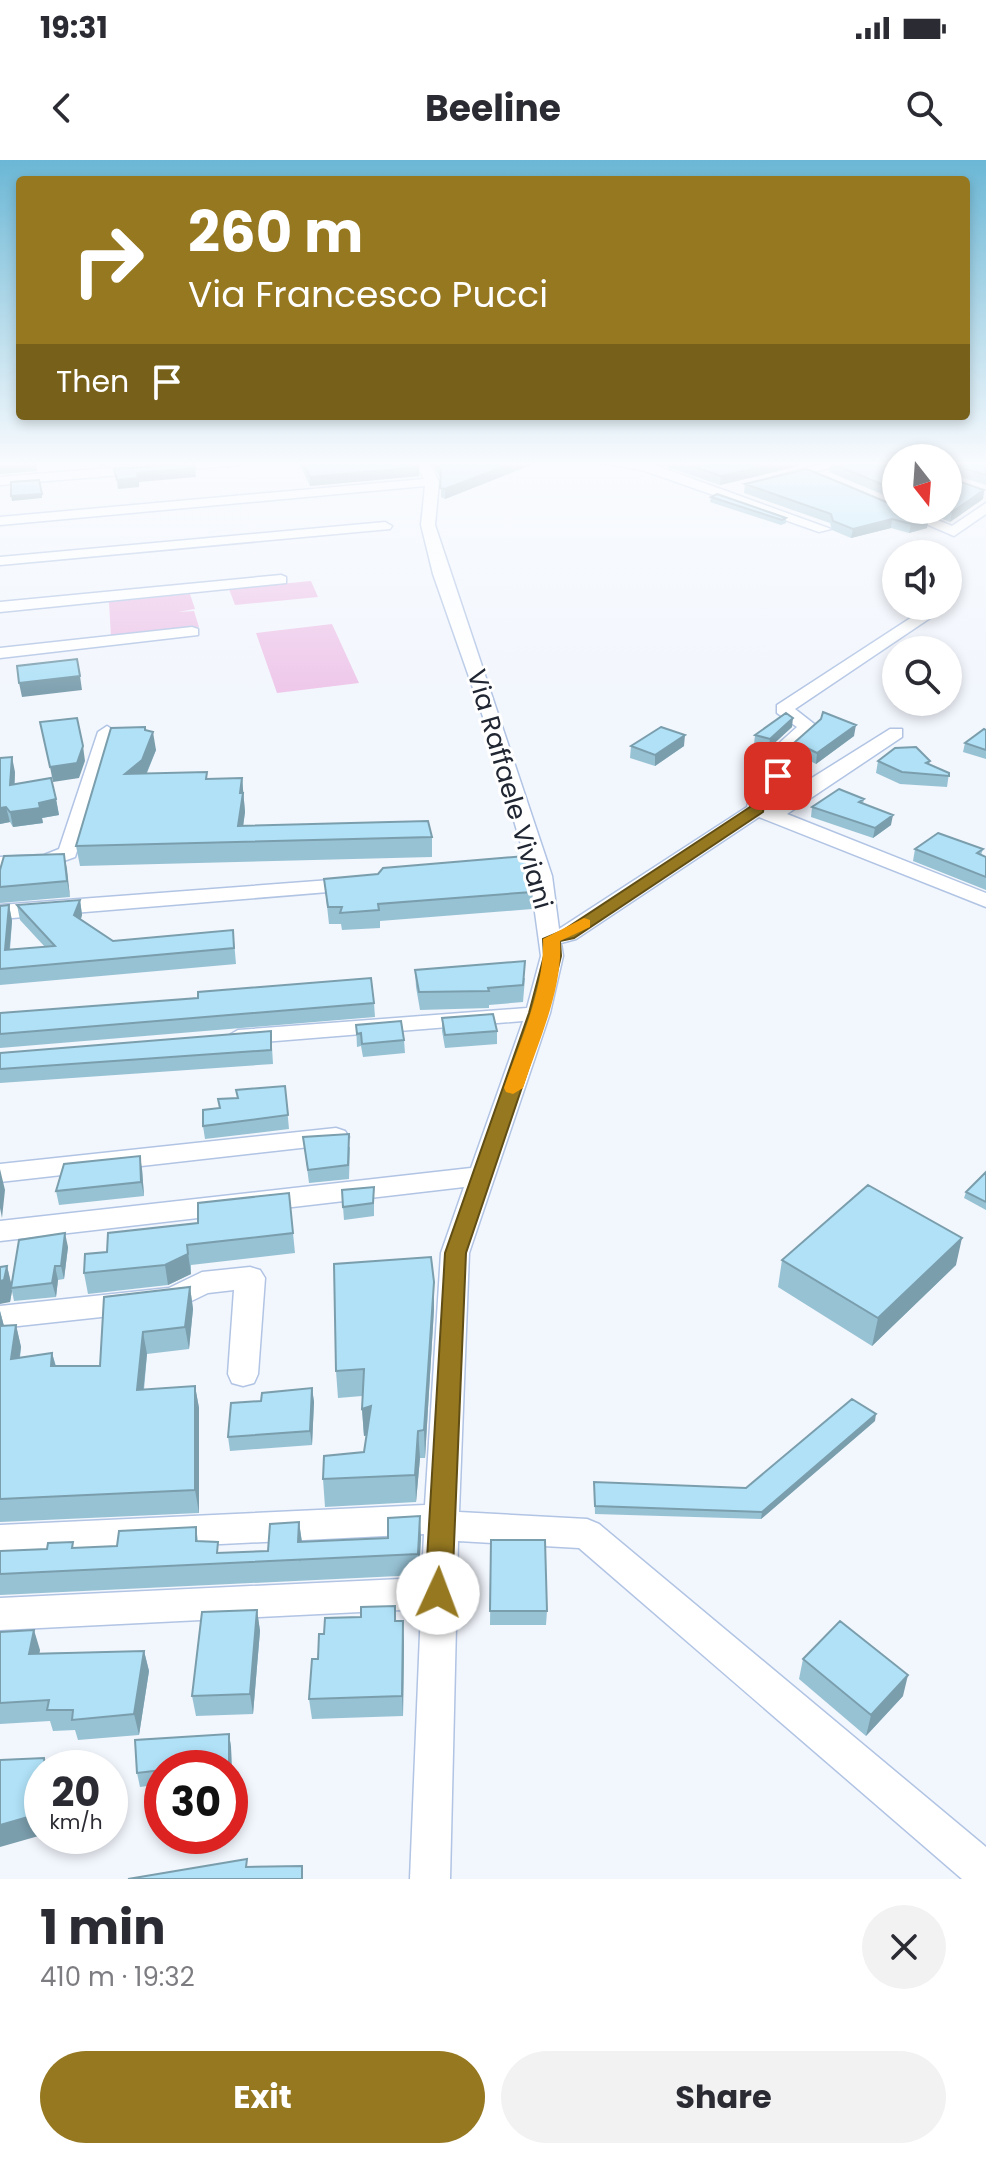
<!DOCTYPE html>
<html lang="en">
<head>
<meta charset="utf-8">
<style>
  :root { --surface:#fff; --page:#f2f2f3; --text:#2b2b33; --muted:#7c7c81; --accent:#957820 }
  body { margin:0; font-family:Poppins,sans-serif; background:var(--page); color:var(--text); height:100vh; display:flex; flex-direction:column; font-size:30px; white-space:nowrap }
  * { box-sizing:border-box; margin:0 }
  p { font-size:26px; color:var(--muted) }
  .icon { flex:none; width:44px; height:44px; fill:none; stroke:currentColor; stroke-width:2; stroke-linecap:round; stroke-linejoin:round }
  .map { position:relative; height:1719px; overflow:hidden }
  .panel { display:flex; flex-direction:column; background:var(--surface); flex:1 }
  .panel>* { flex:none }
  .hud { position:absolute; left:16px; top:16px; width:954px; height:244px; border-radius:8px; box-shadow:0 4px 12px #0003; background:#957820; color:#fff; overflow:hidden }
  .needle { width:52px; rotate:163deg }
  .fabs { position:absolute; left:882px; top:284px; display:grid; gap:16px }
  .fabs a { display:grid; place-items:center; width:80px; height:80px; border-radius:50%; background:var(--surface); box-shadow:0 4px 12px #0003; font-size:40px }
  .speed { position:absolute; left:24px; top:1590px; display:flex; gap:16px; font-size:40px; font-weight:700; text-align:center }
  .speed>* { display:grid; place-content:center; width:104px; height:104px; border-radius:50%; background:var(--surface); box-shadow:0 4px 12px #0003; line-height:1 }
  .speed small { font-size:20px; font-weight:400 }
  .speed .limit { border:12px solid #d22; background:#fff; color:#111 }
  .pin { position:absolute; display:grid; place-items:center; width:68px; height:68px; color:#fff; margin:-34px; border-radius:16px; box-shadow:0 4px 12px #0006 }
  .me { position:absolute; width:88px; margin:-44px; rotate:2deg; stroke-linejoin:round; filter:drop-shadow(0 0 6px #0008) }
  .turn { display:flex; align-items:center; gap:28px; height:168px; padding:0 40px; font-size:36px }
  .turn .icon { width:104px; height:104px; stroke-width:2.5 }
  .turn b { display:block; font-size:56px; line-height:68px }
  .then { display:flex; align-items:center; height:76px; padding:0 40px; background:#0003; gap:16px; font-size:30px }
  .round { display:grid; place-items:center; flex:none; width:84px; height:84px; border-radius:42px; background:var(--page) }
  .headline { display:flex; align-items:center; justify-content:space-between; height:136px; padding:0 40px }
  h1 { font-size:48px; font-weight:700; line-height:60px }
  .cta { display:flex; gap:16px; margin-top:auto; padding:16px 40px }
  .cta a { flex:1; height:92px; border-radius:48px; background:var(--accent); color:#fff; font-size:32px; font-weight:700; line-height:92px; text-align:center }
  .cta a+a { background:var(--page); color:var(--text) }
  .status { display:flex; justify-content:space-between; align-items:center; height:56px; padding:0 40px; background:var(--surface); direction:ltr }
  .status svg { height:22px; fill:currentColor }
  header { display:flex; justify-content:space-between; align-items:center; height:104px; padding:0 40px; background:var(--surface); font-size:36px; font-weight:700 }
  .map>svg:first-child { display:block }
</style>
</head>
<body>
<div class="status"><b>19:31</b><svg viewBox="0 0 49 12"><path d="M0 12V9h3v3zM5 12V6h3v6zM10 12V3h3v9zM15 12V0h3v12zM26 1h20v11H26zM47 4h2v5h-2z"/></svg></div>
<header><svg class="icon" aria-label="back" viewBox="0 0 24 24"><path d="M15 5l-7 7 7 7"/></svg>Beeline<svg class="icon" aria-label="search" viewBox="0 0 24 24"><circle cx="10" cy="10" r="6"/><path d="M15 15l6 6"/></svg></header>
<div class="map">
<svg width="986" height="1719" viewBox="0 0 986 1719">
  <rect width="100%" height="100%" fill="#f2f6fd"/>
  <path fill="#eec5e9" d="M 311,421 L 318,437 L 235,445 L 229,429 Z
    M 190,434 L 195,449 L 178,452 L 194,451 L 199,467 L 111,477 L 109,442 Z
    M 332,464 L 359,523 L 277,533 L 256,473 Z"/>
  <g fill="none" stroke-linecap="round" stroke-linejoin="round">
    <defs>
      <path id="minor" d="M 195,301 L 247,301 L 240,305 L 0,325 L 0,317 Z
        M 415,301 L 428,301 L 439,322 L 435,365 L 552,716 L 559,769 L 747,647 L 752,626 L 783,604 L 766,595 L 797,567 L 777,553 L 777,545 L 929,446 L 948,446 L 795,549 L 818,567 L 788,593 L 806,603 L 769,632 L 767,646 L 890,569 L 902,569 L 902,577 L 787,654 L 986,733 L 986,747 L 759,657 L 576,779 L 561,783 L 563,796 L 550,853 L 469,1093 L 459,1352 L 587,1359 L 599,1364 L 986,1687 L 986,1719 L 962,1719 L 579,1388 L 458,1381 L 450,1719 L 410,1719 L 421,1449 L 0,1470 L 0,1438 L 422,1418 L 424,1374 L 0,1395 L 0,1365 L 425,1345 L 441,1093 L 464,1027 L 0,1081 L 0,1061 L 471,1008 L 523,861 L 238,884 L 226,877 L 238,870 L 527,848 L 541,796 L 530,716 L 489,574 L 433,414 L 421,365 L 425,326 L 0,365 L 0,357 L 424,319 Z
        M 589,301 L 649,303 L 831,369 L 819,372 L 642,310 Z
        M 833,301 L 856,301 L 780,321 L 773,317 Z
        M 986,343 L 986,354 L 954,376 L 894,350 L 896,347 L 896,350 L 913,350 L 952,366 Z
        M 385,362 L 392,366 L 390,369 L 0,405 L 0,397 Z
        M 281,415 L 286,417 L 286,423 L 0,452 L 0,442 Z
        M 192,467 L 198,469 L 198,475 L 0,498 L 0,488 Z
        M 107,566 L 116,572 L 75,697 L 47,707 L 0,709 L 0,697 L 44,695 L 59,689 L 98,572 Z
        M 357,718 L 368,724 L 365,729 L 0,759 L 0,745 Z
        M 336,968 L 345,971 L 349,977 L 345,983 L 0,1022 L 0,1004 Z
        M 250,1107 L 260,1110 L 265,1118 L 258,1214 L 254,1223 L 243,1226 L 232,1223 L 228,1214 L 234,1130 L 208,1133 L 175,1149 L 0,1168 L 0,1146 L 169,1128 L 202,1112 Z"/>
    </defs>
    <use href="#minor" stroke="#b1c4e4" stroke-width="3"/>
    <use href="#minor" fill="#fff" fill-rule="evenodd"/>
  </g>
  <path fill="#97c2d4" d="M 98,301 L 181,301 L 98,306 Z
    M 298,301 L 416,301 L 419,316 L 310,326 Z
    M 430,301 L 541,301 L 445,339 L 441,337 L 441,319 Z
    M 650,301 L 817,301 L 802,302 L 795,307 L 720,325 Z
    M 896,301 L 896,340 L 829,312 L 830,303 Z
    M 948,301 L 986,301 L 986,325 L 948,313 L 949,318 L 984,330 L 983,339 L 950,362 L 921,350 L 948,350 Z
    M 745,324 L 896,346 L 927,368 L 909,373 L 891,368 L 851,378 L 832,370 L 830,363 L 744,333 Z
    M 711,337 L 786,358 L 786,363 L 781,365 L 710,342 Z
    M 145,567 L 156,590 L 147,613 L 208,619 L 242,618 L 245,652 L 243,666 L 432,677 L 432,697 L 80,706 L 76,686 Z
    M 792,567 L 768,589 L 754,584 L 755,575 Z
    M 986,570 L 986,599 L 963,592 L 965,583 Z
    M 854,576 L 816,604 L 793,592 L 795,582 Z
    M 631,586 L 684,586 L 655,606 L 630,598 Z
    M 878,601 L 930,601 L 929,604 L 949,613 L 947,627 L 900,624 L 876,613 Z
    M 15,612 L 14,625 L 56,639 L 59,655 L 42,658 L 43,663 L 13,667 L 10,662 L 0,664 Z
    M 864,639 L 863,644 L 891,665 L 873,678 L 811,657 L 812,647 Z
    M 915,689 L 983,689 L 981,695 L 986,697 L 986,730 L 913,701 Z
    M 64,694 L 70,737 L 0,743 L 0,710 Z
    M 324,719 L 532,732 L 532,749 L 380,761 L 380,768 L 342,770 L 341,764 L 329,764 Z
    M 80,740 L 82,755 L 81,759 L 113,781 L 233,770 L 236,804 L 0,825 L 0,746 L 9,745 L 12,761 L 10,790 L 45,787 L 20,760 L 17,745 Z
    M 415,810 L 525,818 L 523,842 L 489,845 L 489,848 L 420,850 L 416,827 Z
    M 374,843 L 375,857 L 0,888 L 0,853 Z
    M 442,858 L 497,871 L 497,884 L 445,888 L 442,871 Z
    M 356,865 L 404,880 L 405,893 L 363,897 L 361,886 L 357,887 Z
    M 271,871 L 273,904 L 0,923 L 0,893 Z
    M 285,926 L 289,969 L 205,979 L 203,966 L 219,948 L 238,938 Z
    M 303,977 L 350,987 L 349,1019 L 309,1023 Z
    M 142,1009 L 144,1036 L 59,1045 L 56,1031 Z
    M 986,1012 L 986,1050 L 964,1038 L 966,1032 Z
    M 374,1027 L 374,1056 L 344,1060 L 343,1047 Z
    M 289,1033 L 295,1093 L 191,1105 L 191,1114 L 168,1125 L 88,1134 L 84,1113 L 107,1092 Z
    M 68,1087 L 64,1119 L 58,1120 L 56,1137 L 14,1141 L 12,1131 L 10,1142 L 7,1106 L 11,1124 Z
    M 782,1100 L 956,1105 L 872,1186 L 778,1127 Z
    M 434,1122 L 434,1149 L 425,1298 L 420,1298 L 416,1342 L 325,1347 L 323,1319 L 364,1292 L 367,1275 L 364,1276 L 362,1249 L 362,1236 L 338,1238 L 336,1211 Z
    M 190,1127 L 193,1149 L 189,1189 L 147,1194 L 144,1230 L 195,1226 L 199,1248 L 199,1353 L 0,1362 L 0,1151 L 4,1166 L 16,1165 L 21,1187 L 20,1198 L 52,1193 L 56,1206 L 100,1206 Z
    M 312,1228 L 314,1242 L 312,1285 L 230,1291 L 228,1277 L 261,1241 Z
    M 875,1261 L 761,1359 L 595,1354 L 594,1322 L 746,1328 Z
    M 299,1362 L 302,1382 L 421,1377 L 419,1415 L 0,1435 L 0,1391 L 117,1386 L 196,1367 L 198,1381 L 220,1393 L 268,1391 Z
    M 491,1380 L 547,1451 L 546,1465 L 490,1465 Z
    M 395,1446 L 396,1461 L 404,1481 L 403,1556 L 312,1559 L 309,1539 L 324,1474 L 361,1457 Z
    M 257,1450 L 260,1471 L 253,1554 L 196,1556 L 192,1536 Z
    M 0,1472 L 40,1490 L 39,1493 L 144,1491 L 149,1511 L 139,1575 L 78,1580 L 75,1570 L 53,1571 L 50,1561 L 0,1564 Z
    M 803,1499 L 903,1536 L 866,1576 L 799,1519 Z
    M 229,1574 L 231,1587 L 232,1616 L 230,1616 L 230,1608 L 162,1608 L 162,1624 L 140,1627 L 137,1613 Z"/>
  <path fill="#7b9ead" d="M 518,301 L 541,301 L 445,339 L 445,329 Z
    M 784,301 L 817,301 L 802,302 L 795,307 L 720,325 L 721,316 Z
    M 36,303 L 37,311 L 0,314 L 0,305 Z
    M 419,307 L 419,316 L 310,326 L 310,317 Z
    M 195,308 L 196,317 L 139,322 L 139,327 L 118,329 L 117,320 L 137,313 Z
    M 984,330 L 983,339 L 950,362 L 952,352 Z
    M 42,334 L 42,338 L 12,341 L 11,336 Z
    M 892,359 L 891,368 L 851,378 L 853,369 Z
    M 929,359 L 927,368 L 909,373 L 911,364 Z
    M 80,516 L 82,530 L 22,537 L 19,523 Z
    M 793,558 L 792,567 L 768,589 L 770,579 Z
    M 856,565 L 854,576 L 816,604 L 817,593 Z
    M 145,567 L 148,585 L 153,572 L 156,590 L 144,619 L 125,614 Z
    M 685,575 L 684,586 L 655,606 L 655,595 Z
    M 83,586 L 85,601 L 79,618 L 53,622 L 50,607 Z
    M 12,597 L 15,612 L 14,641 L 10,625 Z
    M 242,618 L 245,652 L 241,682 L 238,666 Z
    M 56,639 L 59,655 L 42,658 L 43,663 L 13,667 L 10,652 Z
    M 6,647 L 10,662 L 0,664 L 0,648 Z
    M 893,655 L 891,665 L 873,678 L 875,668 Z
    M 64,694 L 67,709 L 70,737 L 67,721 Z
    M 80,740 L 82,755 L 77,770 L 74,755 Z
    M 9,745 L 12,761 L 8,806 L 5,790 Z
    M 140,996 L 142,1009 L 144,1036 L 141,1022 Z
    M 0,1009 L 5,1030 L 2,1058 L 0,1048 Z
    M 65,1073 L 68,1087 L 64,1119 L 61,1106 Z
    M 962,1078 L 956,1105 L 872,1186 L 878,1158 Z
    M 187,1085 L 191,1114 L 168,1125 L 165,1105 Z
    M 7,1106 L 12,1127 L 11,1128 L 12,1131 L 10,1142 L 0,1144 L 0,1121 Z
    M 55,1106 L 58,1120 L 56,1137 L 52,1123 Z
    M 434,1122 L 434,1149 L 425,1298 L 424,1270 Z
    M 190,1127 L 193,1149 L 189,1189 L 185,1167 Z
    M 0,1151 L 5,1170 L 0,1182 Z
    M 16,1165 L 21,1187 L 16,1222 L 11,1199 Z
    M 143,1172 L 147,1194 L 141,1253 L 137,1230 Z
    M 52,1193 L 58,1215 L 51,1206 Z
    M 195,1226 L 199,1248 L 199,1353 L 195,1330 Z
    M 312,1228 L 314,1242 L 312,1285 L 310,1271 Z
    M 371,1246 L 373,1274 L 364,1276 L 362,1249 Z
    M 876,1254 L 875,1261 L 761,1359 L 762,1352 Z
    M 418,1271 L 420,1298 L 416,1342 L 415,1315 Z
    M 420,1356 L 421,1377 L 419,1415 L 418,1394 Z
    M 299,1362 L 302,1383 L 300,1403 L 298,1382 Z
    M 257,1450 L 260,1471 L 253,1554 L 250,1534 Z
    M 403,1461 L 404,1481 L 403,1556 L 402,1536 Z
    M 34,1470 L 40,1490 L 36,1514 L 29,1494 Z
    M 144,1491 L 149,1511 L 139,1575 L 134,1554 Z
    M 908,1515 L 903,1536 L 866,1576 L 871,1555 Z
    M 229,1574 L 231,1587 L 232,1616 L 229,1602 Z
    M 42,1653 L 42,1675 L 0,1687 L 0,1665 Z"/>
  <path fill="#b0e1f7" stroke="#7b9ead" stroke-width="2" d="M 0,301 L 36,301 L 36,303 L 0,305 Z
    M 302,301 L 416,301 L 419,307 L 310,317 Z
    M 435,301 L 518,301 L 445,329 L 440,328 L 441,311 Z
    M 677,301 L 784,301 L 721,316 Z
    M 838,301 L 896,301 L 896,330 L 830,303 Z
    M 948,301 L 986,301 L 986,315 L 948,304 Z
    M 193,303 L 195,308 L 137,313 L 138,318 L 117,320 L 114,309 Z
    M 948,307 L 949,318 L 984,330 L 952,352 L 946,350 L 948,350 Z
    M 807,309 L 896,346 L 896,350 L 907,350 L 929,359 L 911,364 L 892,359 L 853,369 L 833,361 L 831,354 L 745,324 Z
    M 39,320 L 42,334 L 11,336 L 11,322 Z
    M 717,334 L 786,358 L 782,360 L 711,337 Z
    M 77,499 L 80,516 L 19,523 L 17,506 Z
    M 823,552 L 856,565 L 817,593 L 795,582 L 821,559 Z
    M 786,553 L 793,558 L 770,579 L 755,575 Z
    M 77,558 L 83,586 L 77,603 L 50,607 L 40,562 Z
    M 145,567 L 145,570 L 153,572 L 142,600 L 125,614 L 207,612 L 206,619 L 242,618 L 240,633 L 243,633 L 238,666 L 428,661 L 432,677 L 76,686 L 111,568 Z
    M 661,567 L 685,575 L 655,595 L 631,586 Z
    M 984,569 L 986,570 L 986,590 L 965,583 Z
    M 916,587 L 930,601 L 926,603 L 949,613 L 949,616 L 902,612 L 878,601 L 895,588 Z
    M 12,597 L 10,625 L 51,618 L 56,639 L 39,643 L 40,648 L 10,652 L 6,647 L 0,648 L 0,598 Z
    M 839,629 L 864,639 L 859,642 L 893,655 L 875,668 L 812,647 Z
    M 938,673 L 983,689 L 977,693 L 986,697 L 986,717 L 915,689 Z
    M 64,694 L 67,721 L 0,727 L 0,710 L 4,696 Z
    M 525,696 L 532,732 L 378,744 L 379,750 L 340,753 L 342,747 L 328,747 L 324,719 L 378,714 L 383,708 Z
    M 80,740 L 74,755 L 113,781 L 233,770 L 234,788 L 0,809 L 0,746 L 9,745 L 5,790 L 55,786 L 17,745 Z
    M 525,801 L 523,825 L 488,828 L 489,831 L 419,832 L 415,810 Z
    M 371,818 L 374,843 L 0,874 L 0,853 L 198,838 L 198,832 Z
    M 493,854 L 497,871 L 445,875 L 442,858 Z
    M 401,861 L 404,880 L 362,884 L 361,873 L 357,874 L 356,865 Z
    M 271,871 L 271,890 L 0,909 L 0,893 Z
    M 285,926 L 288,955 L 203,966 L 203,950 L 220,948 L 218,939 L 238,938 L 236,930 Z
    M 349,974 L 348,1005 L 308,1010 L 303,977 Z
    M 140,996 L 141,1022 L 56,1031 L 64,1004 Z
    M 986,1012 L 986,1042 L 966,1032 Z
    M 868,1025 L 962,1078 L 878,1158 L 782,1100 Z
    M 374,1027 L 373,1043 L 343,1047 L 342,1030 Z
    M 289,1033 L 293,1073 L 187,1085 L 188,1094 L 165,1105 L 84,1113 L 85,1094 L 107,1092 L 108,1073 L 198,1063 L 198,1043 Z
    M 65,1073 L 61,1106 L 55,1106 L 52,1123 L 11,1128 L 19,1080 Z
    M 431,1097 L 434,1122 L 424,1270 L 418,1271 L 415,1315 L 323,1319 L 324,1296 L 364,1292 L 371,1246 L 362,1249 L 364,1209 L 336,1211 L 334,1104 Z
    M 7,1106 L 4,1120 L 0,1121 L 0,1107 Z
    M 190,1127 L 185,1167 L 143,1172 L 137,1230 L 195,1226 L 195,1330 L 0,1339 L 0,1166 L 16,1165 L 11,1199 L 52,1193 L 51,1206 L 100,1206 L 104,1137 Z
    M 312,1228 L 310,1271 L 228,1277 L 231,1243 L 261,1241 L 262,1233 Z
    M 852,1239 L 876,1254 L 762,1352 L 595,1346 L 594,1322 L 746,1328 Z
    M 420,1356 L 418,1394 L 0,1414 L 0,1391 L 47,1389 L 48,1383 L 73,1382 L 72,1388 L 117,1386 L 119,1371 L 196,1367 L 196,1381 L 218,1382 L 217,1393 L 268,1391 L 270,1364 L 299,1362 L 298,1382 L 388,1378 L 388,1358 Z
    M 491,1380 L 545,1380 L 547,1451 L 490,1451 Z
    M 395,1446 L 395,1461 L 403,1461 L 402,1536 L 309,1539 L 312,1499 L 318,1499 L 319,1474 L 324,1474 L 325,1458 L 361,1457 L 361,1447 Z
    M 257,1450 L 250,1534 L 192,1536 L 202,1452 Z
    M 840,1461 L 908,1515 L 871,1555 L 803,1499 Z
    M 34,1470 L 29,1494 L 144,1491 L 134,1554 L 72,1560 L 73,1550 L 47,1550 L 49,1540 L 0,1543 L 0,1472 Z
    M 229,1574 L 229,1602 L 182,1608 L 162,1608 L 162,1610 L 137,1613 L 135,1580 Z
    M 44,1598 L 45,1608 L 42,1608 L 42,1653 L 0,1665 L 0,1600 Z
    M 247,1699 L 246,1707 L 302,1706 L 302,1719 L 128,1719 Z"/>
  <linearGradient id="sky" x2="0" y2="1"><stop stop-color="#6bb7d5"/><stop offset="0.56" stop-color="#f9fbfe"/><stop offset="1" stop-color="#f9fbfe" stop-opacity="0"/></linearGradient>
  <rect width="986" height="541" fill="url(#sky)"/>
  <path fill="#957820" stroke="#614e15" stroke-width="2" d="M 778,612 L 785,616 L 766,631 L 763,652 L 574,778 L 560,781 L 561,796 L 547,853 L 466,1093 L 452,1433 L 448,1442 L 438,1445 L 429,1442 L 425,1433 L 445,1093 L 529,853 L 544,796 L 543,779 L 562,771 L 750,647 L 753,626 Z"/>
  <path fill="#f59e0b" d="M 584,758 L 590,760 L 590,767 L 560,781 C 563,830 538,882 523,928 L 513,934 L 506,932 L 504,928 C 520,881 545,828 543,779 Z"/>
  <g text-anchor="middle" stroke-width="6" stroke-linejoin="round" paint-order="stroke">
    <g font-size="26" fill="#202733" stroke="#fff">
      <text transform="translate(510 629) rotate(74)" y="9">Via Raffaele Viviani</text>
    </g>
  </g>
</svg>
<div class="fabs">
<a><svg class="needle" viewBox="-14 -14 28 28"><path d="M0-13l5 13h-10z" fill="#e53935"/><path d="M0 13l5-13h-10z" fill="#7c7c81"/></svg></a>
<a><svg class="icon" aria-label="sound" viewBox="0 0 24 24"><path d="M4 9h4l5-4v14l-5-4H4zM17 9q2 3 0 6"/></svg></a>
<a><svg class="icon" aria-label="search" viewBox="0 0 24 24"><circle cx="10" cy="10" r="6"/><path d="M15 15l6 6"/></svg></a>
</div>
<div class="speed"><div>20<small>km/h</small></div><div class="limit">30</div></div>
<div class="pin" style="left:778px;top:616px;background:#d93025"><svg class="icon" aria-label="arrive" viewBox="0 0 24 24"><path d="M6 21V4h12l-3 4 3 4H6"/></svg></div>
<svg class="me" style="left:438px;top:1433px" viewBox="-20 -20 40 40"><circle r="19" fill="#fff"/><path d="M0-13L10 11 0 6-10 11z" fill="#957820"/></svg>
<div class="hud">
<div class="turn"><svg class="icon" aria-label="right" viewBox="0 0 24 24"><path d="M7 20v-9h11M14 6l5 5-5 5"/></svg><div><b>260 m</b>Via Francesco Pucci</div></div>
<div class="then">Then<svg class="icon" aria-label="arrive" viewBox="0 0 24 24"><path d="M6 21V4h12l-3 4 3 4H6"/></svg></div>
</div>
</div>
<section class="panel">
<div class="headline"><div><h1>1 min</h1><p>410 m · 19:32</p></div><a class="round"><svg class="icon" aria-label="close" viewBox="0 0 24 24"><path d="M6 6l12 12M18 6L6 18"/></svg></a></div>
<div class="cta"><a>Exit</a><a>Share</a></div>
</section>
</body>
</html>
